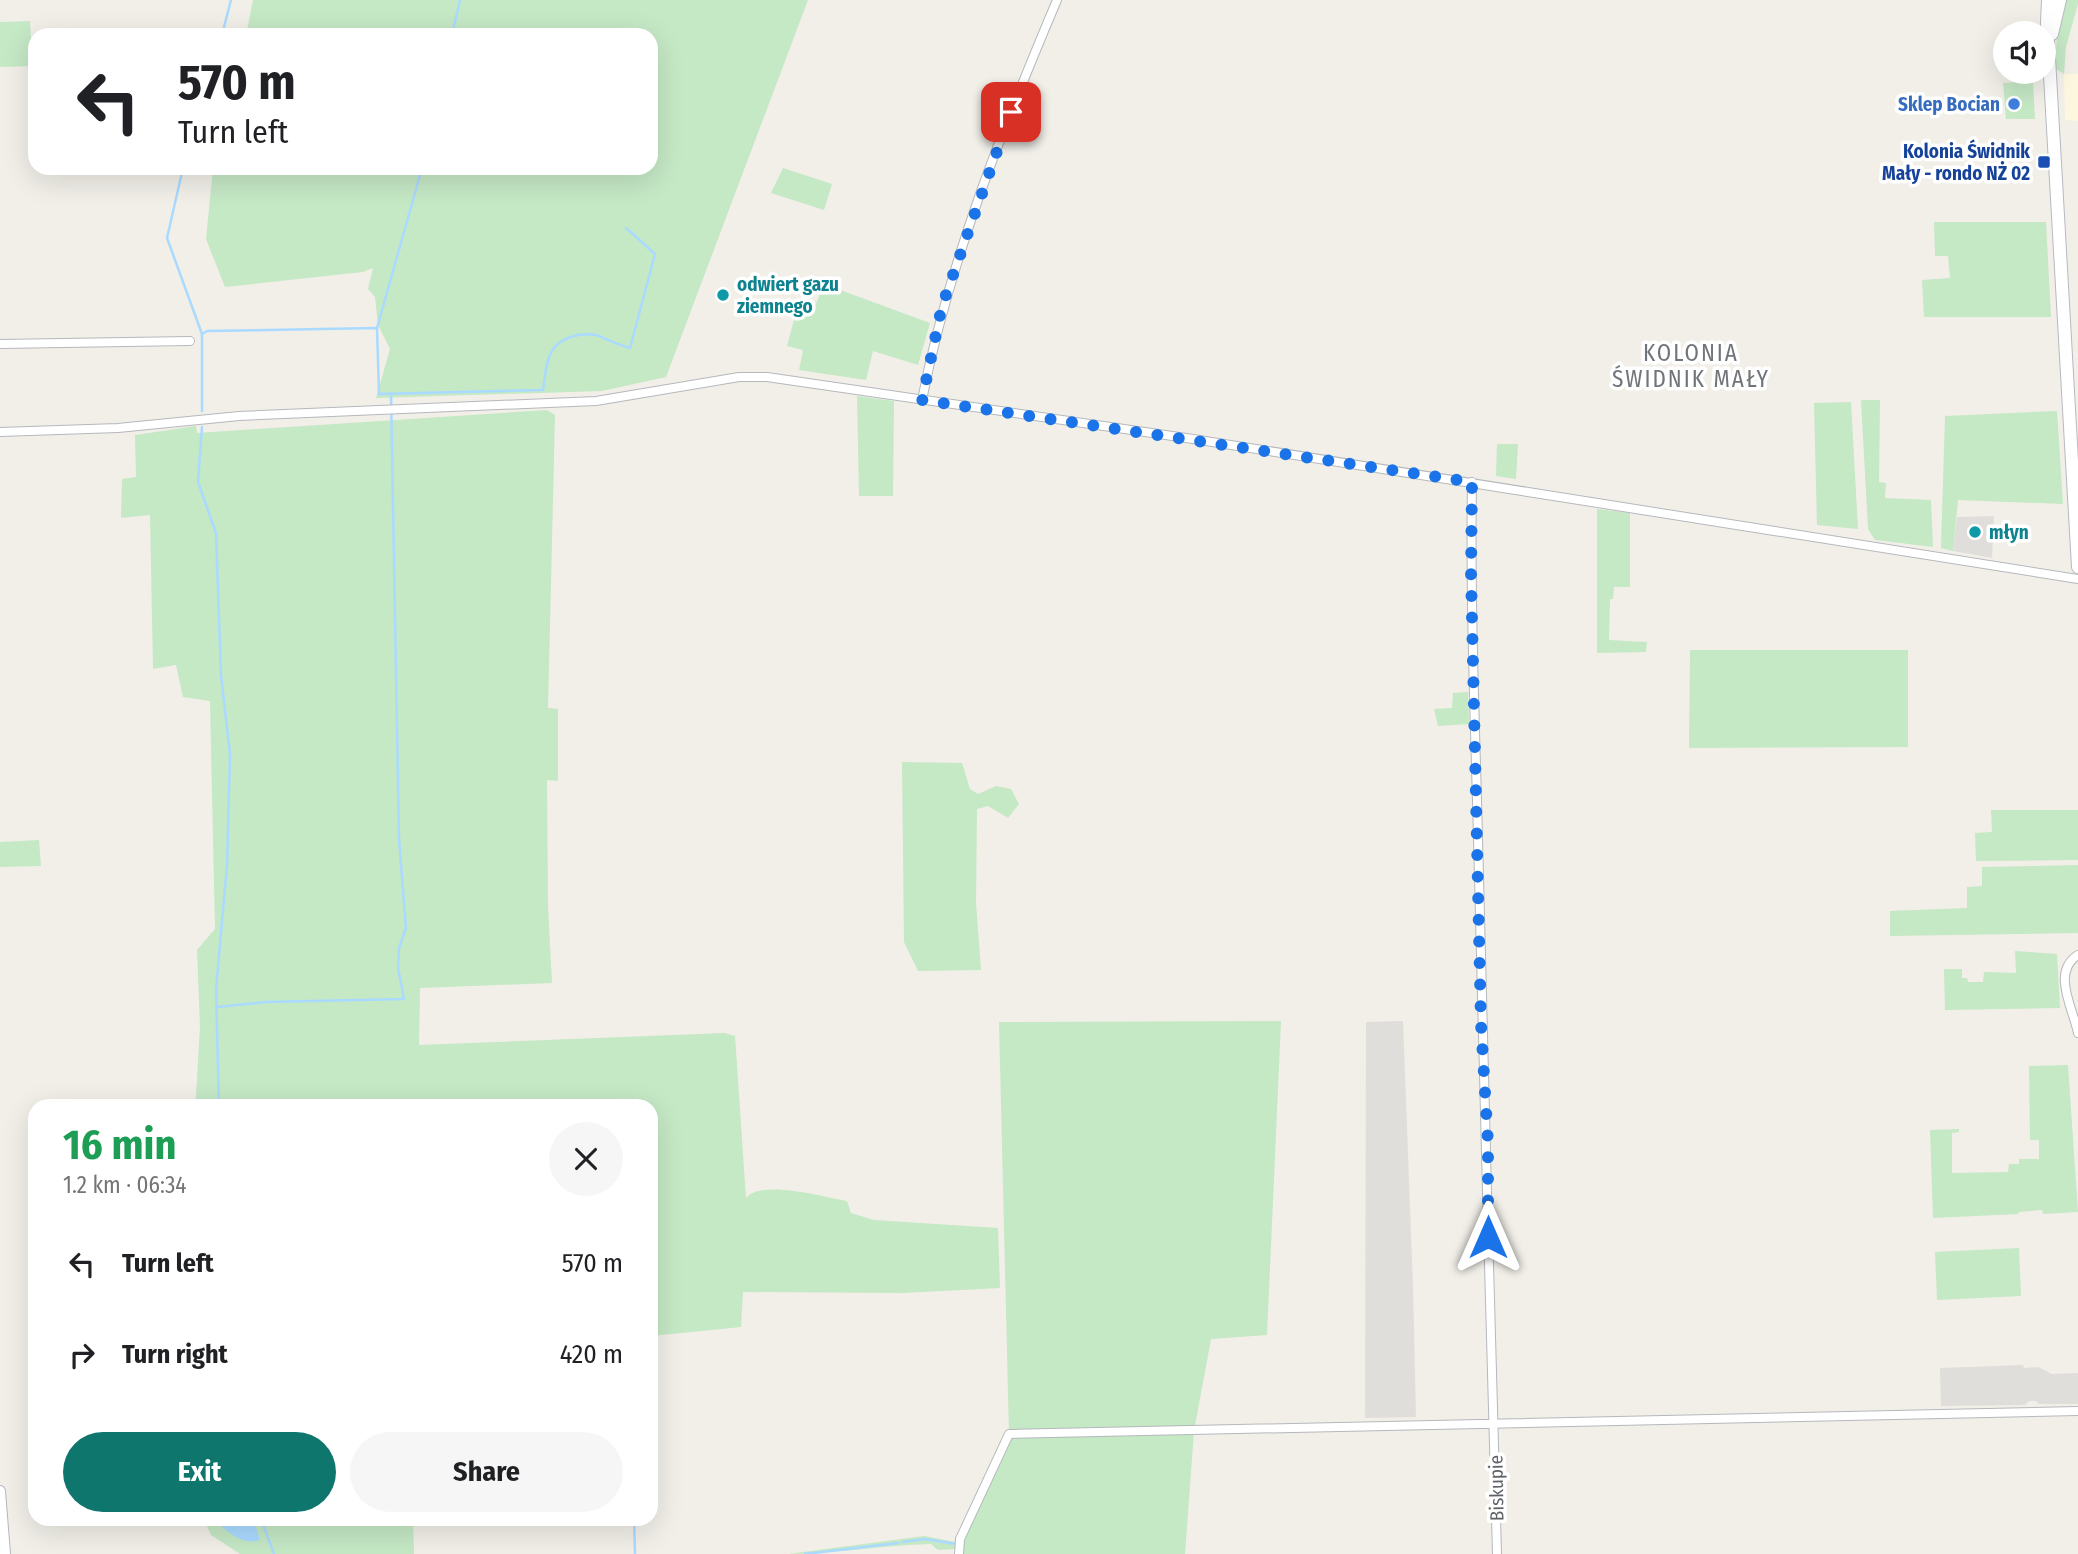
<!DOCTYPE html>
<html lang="en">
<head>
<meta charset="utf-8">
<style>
  :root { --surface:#fff; --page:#f6f6f6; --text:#202124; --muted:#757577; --accent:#0f766e }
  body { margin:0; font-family:"Fira Sans Condensed",sans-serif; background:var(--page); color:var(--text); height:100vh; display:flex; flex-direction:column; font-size:26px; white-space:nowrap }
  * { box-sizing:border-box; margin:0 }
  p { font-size:23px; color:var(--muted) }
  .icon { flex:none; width:38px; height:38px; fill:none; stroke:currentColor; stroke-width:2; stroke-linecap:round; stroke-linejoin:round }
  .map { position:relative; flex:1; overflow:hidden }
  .drawer { position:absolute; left:28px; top:1099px; width:630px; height:427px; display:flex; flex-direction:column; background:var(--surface); border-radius:21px; box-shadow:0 7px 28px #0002 }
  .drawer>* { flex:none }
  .top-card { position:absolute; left:28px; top:28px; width:630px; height:147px; border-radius:21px; box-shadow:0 7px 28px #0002; background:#fff; color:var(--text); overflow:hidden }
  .tools { position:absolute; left:1993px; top:21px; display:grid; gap:14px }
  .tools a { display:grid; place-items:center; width:63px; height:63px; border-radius:50%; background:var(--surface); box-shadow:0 7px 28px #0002; font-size:35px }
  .pin { position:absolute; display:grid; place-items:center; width:60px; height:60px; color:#fff; margin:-30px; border-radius:14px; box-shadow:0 4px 10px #0006 }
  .me { position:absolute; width:77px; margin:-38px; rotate:0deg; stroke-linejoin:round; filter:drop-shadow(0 0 5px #0008) }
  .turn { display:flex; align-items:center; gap:24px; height:147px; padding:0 35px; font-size:32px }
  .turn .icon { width:91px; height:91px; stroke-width:2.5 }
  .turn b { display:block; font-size:49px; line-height:60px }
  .round { display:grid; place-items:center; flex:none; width:74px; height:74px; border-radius:37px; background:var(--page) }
  .summary { display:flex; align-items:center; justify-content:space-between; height:119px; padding:0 35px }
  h1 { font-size:42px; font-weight:700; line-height:52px; color:#1e9e55 }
  .cta { display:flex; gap:14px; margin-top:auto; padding:14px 35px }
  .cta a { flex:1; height:80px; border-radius:42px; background:var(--accent); color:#fff; font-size:28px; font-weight:700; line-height:80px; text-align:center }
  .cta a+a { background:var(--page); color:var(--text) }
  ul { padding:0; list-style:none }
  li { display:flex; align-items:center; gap:21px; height:91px; padding:0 35px }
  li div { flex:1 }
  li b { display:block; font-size:26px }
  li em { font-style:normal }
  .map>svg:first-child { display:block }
</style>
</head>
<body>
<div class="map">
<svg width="2078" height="1554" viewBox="0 0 2078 1554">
  <rect width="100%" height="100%" fill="#f1efe8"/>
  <path fill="#fef7e0" d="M 2064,74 L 2078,74 L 2078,121 L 2065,120 Z"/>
  <path fill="#e0deda" d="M 1994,516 L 1992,558 L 1953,551 L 1957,517 Z
    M 1403,1021 L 1413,1286 L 1416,1417 L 1365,1418 L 1366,1022 Z
    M 2023,1365 L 2024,1368 L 2038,1367 L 2052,1374 L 2078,1373 L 2078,1404 L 2039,1404 L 2036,1401 L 2029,1401 L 2025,1405 L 1941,1406 L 1940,1368 Z"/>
  <path fill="#c5e8c5" d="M 253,0 L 808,0 L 666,377 L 602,391 L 376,398 L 390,349 L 378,325 L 375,297 L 368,289 L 373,268 L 363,272 L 225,287 L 206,239 L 213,168 L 651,168 L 651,35 L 246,35 Z
    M 2066,0 L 2078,0 L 2078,4 L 2066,47 L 2064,74 L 2056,69 L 2055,65 L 2057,35 Z
    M 30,21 L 31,39 L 35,39 L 35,66 L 0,67 L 0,22 Z
    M 2033,81 L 2035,119 L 2006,119 L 2003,83 Z
    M 783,168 L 832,184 L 824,210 L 771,193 Z
    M 1934,222 L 2046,222 L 2051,317 L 1924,317 L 1922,280 L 1950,278 L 1948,256 L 1935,256 Z
    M 824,284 L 930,323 L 918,365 L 873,351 L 866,380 L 799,370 L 803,350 L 787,346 L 799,301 L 815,306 Z
    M 857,396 L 894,401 L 893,496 L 859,496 Z
    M 1861,400 L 1880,400 L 1879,482 L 1886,483 L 1885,498 L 1931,500 L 1933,547 L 1875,540 L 1868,529 Z
    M 1851,402 L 1858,529 L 1817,525 L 1814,403 Z
    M 547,410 L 555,415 L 548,708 L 558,709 L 558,781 L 547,780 L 548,907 L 552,983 L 420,988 L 419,1045 L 725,1033 L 735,1036 L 746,1198 C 761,1179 824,1197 847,1201 L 851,1213 L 874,1220 L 998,1228 L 1000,1288 L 902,1293 L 743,1292 L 741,1327 L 651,1336 L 651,1106 L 192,1106 L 196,1097 L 200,1026 L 197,950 L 215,929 L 210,701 L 183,697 L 176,665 L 153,669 L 150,515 L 121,518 L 122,479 L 136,477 L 135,435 L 196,426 L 197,433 Z
    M 2057,411 L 2063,504 L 1958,500 L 1953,551 L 1941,548 L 1945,416 Z
    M 1497,444 L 1518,444 L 1516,479 L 1496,476 Z
    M 1597,509 L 1630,513 L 1630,587 L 1614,587 L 1613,599 L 1610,599 L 1609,640 L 1647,642 L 1646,652 L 1597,653 Z
    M 1690,650 L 1908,650 L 1908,747 L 1689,748 Z
    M 1468,692 L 1469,724 L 1438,726 L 1434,709 L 1452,708 L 1453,693 Z
    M 902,762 L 962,763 L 970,789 L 978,794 L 996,786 L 1011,789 L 1019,804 L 1008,818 L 988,806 L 977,809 L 976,902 L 981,970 L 918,971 L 904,942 Z
    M 1991,810 L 2078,810 L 2078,860 L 1976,861 L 1975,833 L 1992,832 Z
    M 39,840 L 41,866 L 0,867 L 0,842 Z
    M 2078,865 L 2078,933 L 1890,936 L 1890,911 L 1967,908 L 1967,887 L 1982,886 L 1982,867 Z
    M 2015,951 L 2057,954 L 2060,1008 L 1945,1010 L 1944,969 L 1962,969 L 1962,978 L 1967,978 L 1968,982 L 1983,982 L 1984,972 L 2016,973 Z
    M 1281,1021 L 1267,1335 L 1211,1339 L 1194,1431 L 1185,1554 L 960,1554 L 960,1539 L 1009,1434 L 999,1022 Z
    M 2068,1065 L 2078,1212 L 2043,1214 L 2042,1210 L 2019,1212 L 2018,1214 L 1933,1218 L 1930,1130 L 1959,1129 L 1959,1132 L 1952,1133 L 1952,1173 L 2008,1172 L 2009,1164 L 2019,1164 L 2019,1159 L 2039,1159 L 2039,1140 L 2030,1140 L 2029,1066 Z
    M 2019,1248 L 2021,1296 L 1937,1300 L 1935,1252 Z
    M 204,1519 L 413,1519 L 414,1554 L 240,1554 L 211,1535 Z
    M 924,1536 L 956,1542 L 955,1549 L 938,1550 L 931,1544 C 883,1545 836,1554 788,1554 Z"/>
  <path fill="#aadaff" d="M 215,1519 L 253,1519 L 260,1540 C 243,1546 226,1532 215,1519 Z"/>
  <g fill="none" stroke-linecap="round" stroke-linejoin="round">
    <path stroke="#aadaff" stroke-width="2.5" d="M 222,35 L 231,0
      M 452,35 L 460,0
      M 183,168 L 167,238 L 202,334 L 207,331 L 376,328
      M 422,168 L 377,328 L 379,394 L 543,390 C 547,362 546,342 578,335 C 585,334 593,333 599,336 C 610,341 618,345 630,348 L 655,254 L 626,228
      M 202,334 L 202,411
      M 202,427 L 198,482 L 216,533 L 221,675 L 230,754 L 227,866 L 216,989 L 219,1106
      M 217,1007 L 265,1002 L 404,999 L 398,968 L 399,948 L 406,928 L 399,839 L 391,394
      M 261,1519 L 274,1554
      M 634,1519 L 635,1554
      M 902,1542 L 925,1539 L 956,1544
      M 805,1554 L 898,1543"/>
    <defs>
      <path id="minor" d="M 0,344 L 190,341
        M 922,400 C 949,262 1002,130 1057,0
        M 0,432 L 118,428 L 239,416 L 596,401 L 739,377 L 767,377 L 1193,439 L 2078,579
        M 1472,482 C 1470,601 1475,719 1478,838 C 1483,1077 1491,1315 1497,1554
        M 2078,955 C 2051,972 2073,1008 2078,1033
        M 959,1554 L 960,1539 L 1009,1434 L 2078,1411"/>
      <path id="tertiary" d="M 0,1491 L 5,1554"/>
      <path id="secondary" d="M 2048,0 L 2047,23 L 2078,567
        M 2052,34 L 2060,0"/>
    </defs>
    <use href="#minor" stroke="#b5b8bc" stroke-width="10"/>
    <use href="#tertiary" stroke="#b5b8bc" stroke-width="12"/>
    <use href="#secondary" stroke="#b6babf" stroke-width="14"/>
    <use href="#minor" stroke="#fff" stroke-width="8"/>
    <use href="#tertiary" stroke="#fff" stroke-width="10"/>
    <use href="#secondary" stroke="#fff" stroke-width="12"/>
  </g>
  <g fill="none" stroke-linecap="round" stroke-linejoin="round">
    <path stroke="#1a73e8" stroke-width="12" stroke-dasharray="0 21.6" d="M 1011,112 L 942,306 L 922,400 L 1472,482 L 1471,573 L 1481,1024 L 1488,1143 L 1488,1237"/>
  </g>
  <circle fill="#3f7fe0" stroke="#fff" stroke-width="2.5" cx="2014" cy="104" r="7"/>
  <rect fill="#1a4fb4" stroke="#fff" stroke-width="2.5" x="2037" y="155" width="14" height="14" rx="3.5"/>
  <g fill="#0f9aa8" stroke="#fff" stroke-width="2.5">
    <circle cx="723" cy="295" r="7"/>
    <circle cx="1975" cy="532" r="7"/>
  </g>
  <g text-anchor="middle" stroke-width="7" stroke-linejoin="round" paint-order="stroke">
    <g font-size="19" font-weight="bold" fill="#366cbe" stroke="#fff" text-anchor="end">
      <text x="2000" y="111">Sklep Bocian</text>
    </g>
    <g font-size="19" font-weight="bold" fill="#164399" stroke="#fff" text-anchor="end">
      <text x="2030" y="158">Kolonia Świdnik<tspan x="2030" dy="22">Mały - rondo NŻ 02</tspan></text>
    </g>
    <g font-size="19" font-weight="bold" fill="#0d838f" stroke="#fff" text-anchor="start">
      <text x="737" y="291">odwiert gazu<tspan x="737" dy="22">ziemnego</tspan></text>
      <text x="1989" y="539">młyn</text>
    </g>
    <g font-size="19" fill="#5f6368" stroke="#fff">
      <text transform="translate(1496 1488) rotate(-91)" y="7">Biskupie</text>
    </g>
    <g font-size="23" letter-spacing="2" fill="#70757a" stroke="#fff">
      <text x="1691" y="361">KOLONIA<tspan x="1691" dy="26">ŚWIDNIK MAŁY</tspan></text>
    </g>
  </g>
</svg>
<div class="tools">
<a><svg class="icon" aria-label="sound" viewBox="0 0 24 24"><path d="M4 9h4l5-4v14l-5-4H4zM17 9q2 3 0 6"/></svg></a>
</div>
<div class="pin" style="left:1011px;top:112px;background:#d93025"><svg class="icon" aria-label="arrive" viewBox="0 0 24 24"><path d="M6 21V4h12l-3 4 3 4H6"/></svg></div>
<svg class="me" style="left:1488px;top:1237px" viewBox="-20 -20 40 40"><path d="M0-17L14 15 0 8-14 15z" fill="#1a73e8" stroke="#fff" stroke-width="4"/></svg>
<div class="top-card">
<div class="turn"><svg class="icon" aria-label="left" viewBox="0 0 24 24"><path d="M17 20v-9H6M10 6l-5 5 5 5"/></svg><div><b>570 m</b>Turn left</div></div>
</div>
<section class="drawer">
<div class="summary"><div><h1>16 min</h1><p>1.2 km · 06:34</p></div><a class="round"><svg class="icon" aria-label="close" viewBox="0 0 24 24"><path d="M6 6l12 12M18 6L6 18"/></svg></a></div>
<ul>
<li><svg class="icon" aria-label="left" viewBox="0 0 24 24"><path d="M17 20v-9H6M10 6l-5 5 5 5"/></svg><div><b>Turn left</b></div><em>570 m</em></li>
<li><svg class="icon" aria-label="right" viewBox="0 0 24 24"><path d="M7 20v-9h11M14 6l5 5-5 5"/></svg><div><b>Turn right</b></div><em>420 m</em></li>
</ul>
<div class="cta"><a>Exit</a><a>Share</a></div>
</section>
</div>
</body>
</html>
